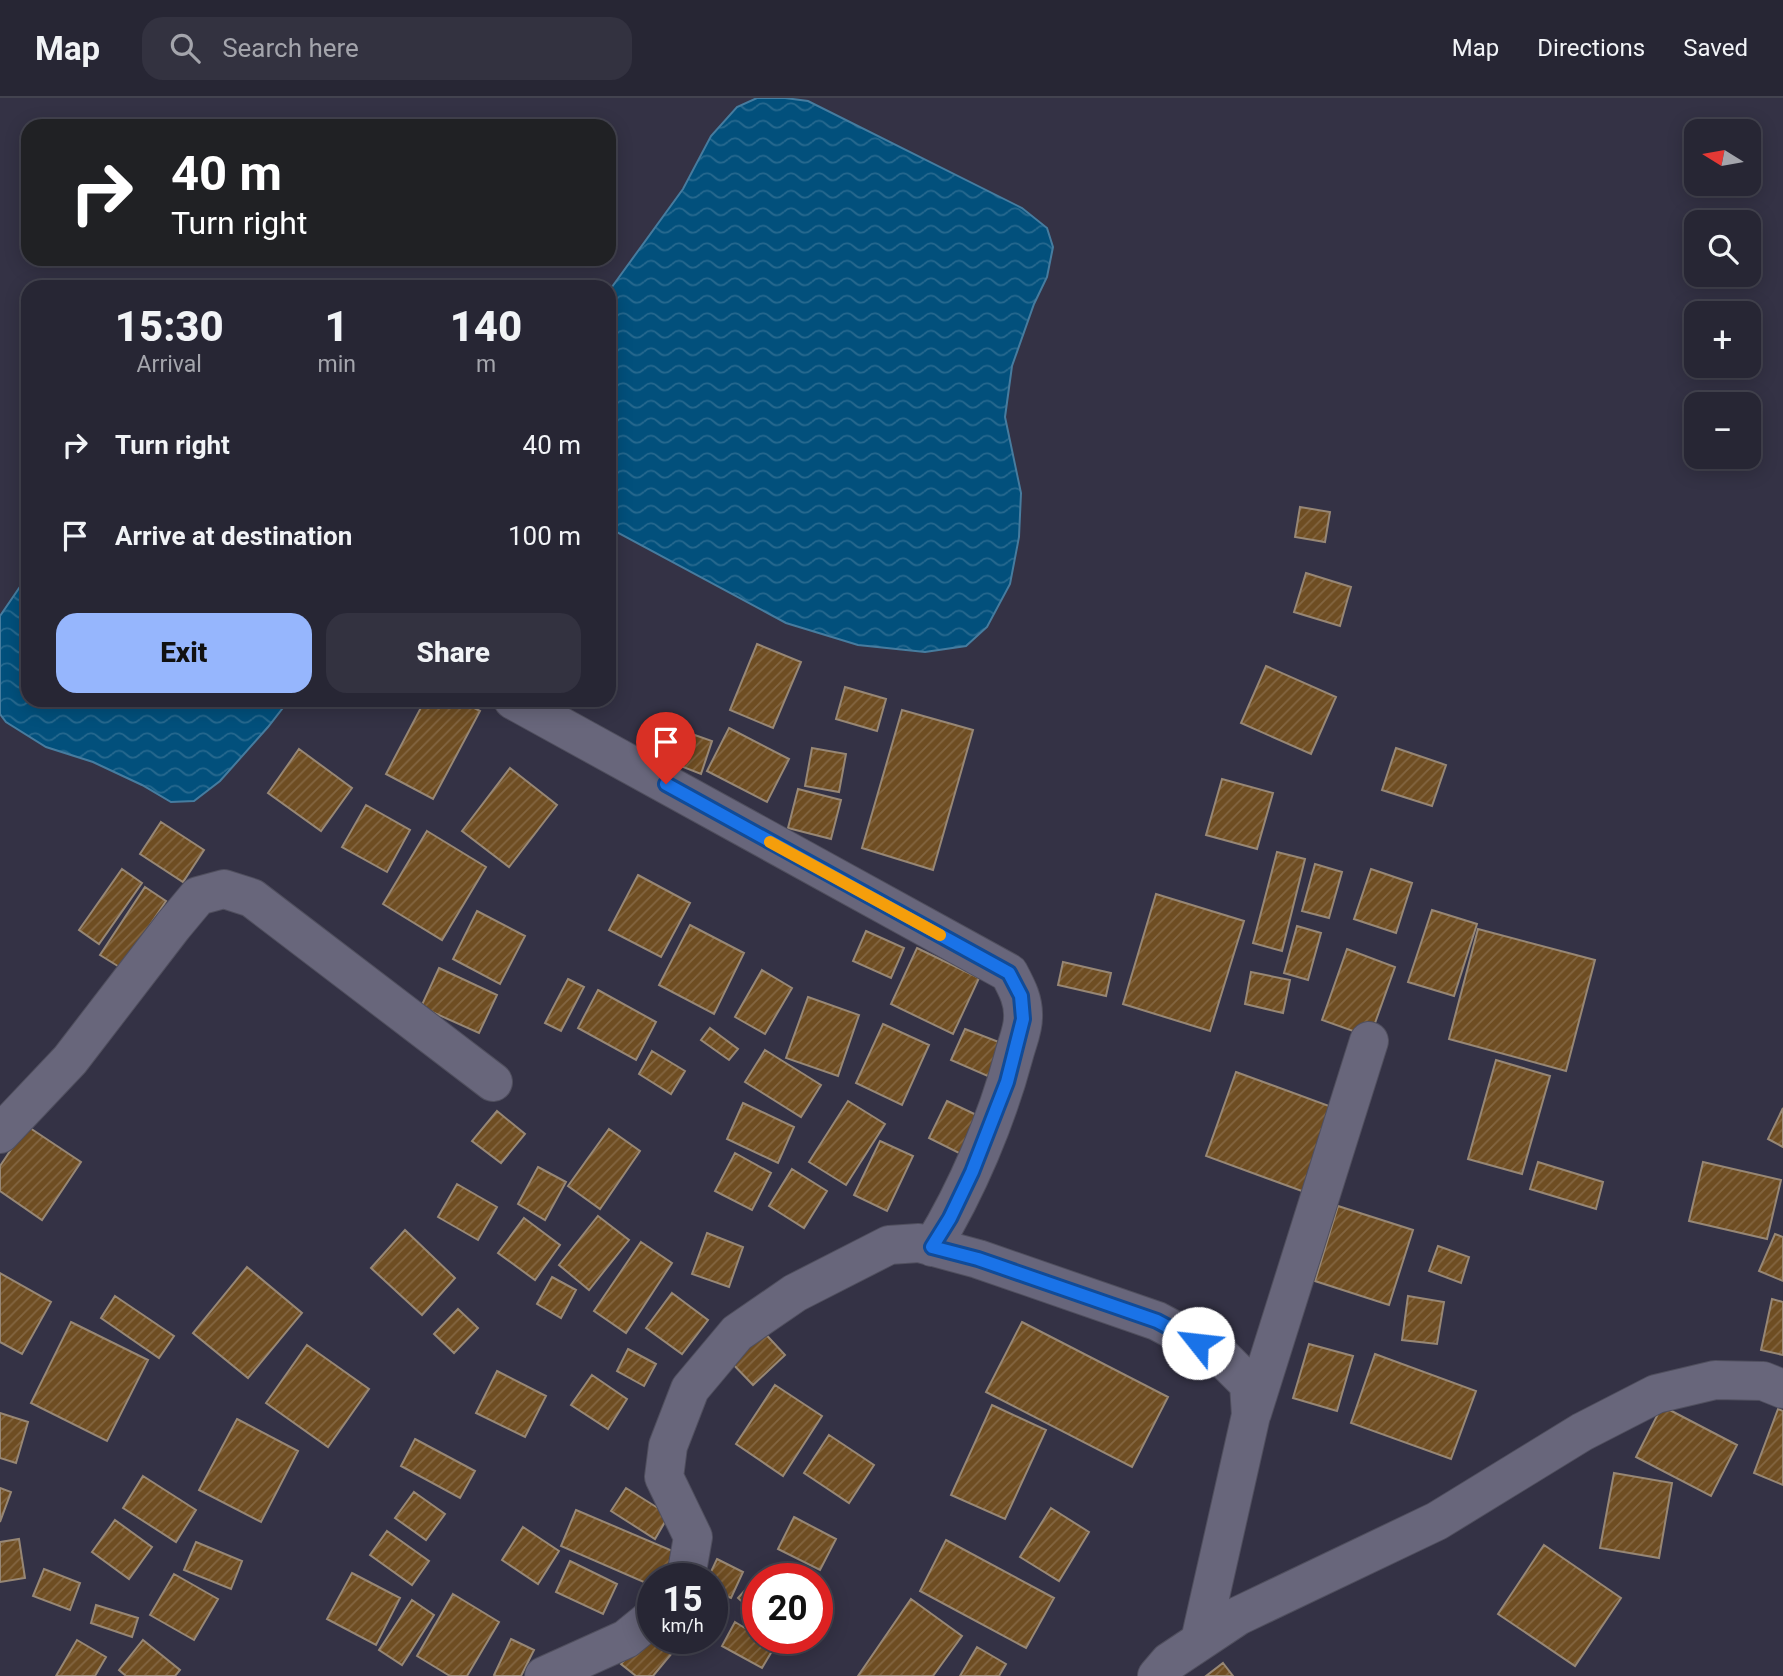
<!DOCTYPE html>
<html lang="en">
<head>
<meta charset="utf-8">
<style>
  :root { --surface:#272634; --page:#333240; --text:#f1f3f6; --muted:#a4a5ac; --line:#43434f; --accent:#96b6fd }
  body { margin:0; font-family:Roboto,sans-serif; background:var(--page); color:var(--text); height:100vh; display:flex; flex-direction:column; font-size:26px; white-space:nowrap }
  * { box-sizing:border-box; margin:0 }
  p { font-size:23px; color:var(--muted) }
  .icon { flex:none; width:38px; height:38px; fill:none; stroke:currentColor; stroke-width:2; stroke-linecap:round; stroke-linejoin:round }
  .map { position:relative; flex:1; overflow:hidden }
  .panel { position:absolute; left:21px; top:182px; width:595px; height:427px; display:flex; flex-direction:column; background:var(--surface); border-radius:21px; box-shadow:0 4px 18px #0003,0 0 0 2px var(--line) }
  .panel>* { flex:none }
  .banner { position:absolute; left:21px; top:21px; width:595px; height:147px; border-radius:21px; box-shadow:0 4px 18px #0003,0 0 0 2px var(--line); background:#202124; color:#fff; overflow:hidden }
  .needle { width:46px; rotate:281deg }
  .controls { position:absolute; left:1684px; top:21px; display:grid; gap:14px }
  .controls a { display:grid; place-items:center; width:77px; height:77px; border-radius:14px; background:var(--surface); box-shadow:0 4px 18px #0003,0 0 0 2px var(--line); font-size:35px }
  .speed { position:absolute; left:637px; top:1465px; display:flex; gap:14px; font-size:35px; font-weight:700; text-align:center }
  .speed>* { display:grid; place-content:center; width:91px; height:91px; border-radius:50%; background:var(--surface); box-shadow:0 4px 18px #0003,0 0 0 2px var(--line); line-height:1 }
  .speed small { font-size:18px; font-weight:400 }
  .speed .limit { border:10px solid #d22; background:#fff; color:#111 }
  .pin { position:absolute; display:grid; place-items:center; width:60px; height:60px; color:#fff; margin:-72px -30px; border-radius:50% 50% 50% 0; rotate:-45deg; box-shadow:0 0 7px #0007 }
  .pin .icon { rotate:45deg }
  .me { position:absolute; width:77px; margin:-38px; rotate:299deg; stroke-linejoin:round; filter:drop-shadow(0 0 5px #0008) }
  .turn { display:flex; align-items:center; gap:24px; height:147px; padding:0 35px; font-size:32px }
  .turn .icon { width:91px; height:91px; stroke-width:2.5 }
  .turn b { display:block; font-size:49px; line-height:60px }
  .eta { display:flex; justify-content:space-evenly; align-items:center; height:119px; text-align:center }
  .eta b { font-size:42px; font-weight:800; line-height:49px }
  .primary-button { display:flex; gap:14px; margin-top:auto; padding:14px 35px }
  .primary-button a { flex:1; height:80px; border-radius:21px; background:var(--accent); color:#111; font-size:28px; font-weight:800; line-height:80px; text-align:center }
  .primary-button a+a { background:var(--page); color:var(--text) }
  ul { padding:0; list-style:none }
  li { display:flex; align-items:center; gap:21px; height:91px; padding:0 35px }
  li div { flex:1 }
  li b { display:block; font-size:26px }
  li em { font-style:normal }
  header { display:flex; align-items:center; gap:42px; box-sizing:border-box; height:98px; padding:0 35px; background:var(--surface); border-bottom:2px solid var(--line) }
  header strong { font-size:33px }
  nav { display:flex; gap:38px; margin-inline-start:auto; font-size:24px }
  .search { width:490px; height:63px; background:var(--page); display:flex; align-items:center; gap:18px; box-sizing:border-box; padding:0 24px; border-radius:21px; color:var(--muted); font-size:26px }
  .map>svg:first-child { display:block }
</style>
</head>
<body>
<header>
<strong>Map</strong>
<div class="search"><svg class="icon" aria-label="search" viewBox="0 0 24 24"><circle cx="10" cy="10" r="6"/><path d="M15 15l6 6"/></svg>Search here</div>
<nav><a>Map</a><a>Directions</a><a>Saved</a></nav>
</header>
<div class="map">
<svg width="1783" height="1578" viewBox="0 0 1783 1578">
  <defs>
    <pattern id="water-waves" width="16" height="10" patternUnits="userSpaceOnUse" patternTransform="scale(1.75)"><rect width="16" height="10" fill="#02507c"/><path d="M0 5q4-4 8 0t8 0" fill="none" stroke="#27698f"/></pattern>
    <pattern id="building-hatch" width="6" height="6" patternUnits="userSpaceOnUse" patternTransform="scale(1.75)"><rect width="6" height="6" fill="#6e4d22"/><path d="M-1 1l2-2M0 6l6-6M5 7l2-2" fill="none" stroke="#836642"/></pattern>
  </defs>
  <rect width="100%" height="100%" fill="#343245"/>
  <path fill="url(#water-waves)" stroke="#467c9f" stroke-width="2" d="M 757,0 L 785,0 L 808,3 L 1022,110 L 1047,130 L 1053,149 L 1047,179 L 1034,206 L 1012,268 L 1005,319 L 1021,395 L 1019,439 L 1010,486 L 987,529 L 966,548 L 925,554 L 858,547 L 786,525 L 609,430 L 609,193 L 683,91 L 711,38 L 737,9 Z
    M 28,477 L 28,602 L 289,602 L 268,629 L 220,683 L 194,703 L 171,704 L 142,687 L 93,664 L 46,649 L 6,624 L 0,616 L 0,518 Z"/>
  <path fill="url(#building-hatch)" stroke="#978775" stroke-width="2" d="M 1300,409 L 1330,414 L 1325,444 L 1295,439 Z
    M 1306,475 L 1351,489 L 1340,528 L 1294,514 Z
    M 757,546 L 801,564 L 773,630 L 730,612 Z
    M 1266,568 L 1336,599 L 1311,656 L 1241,625 Z
    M 845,589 L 886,601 L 877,633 L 836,621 Z
    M 425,602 L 459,602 L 480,613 L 433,701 L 386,676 Z
    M 902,612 L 973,632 L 933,772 L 862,750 Z
    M 729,630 L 789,661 L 767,704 L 707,673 Z
    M 689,635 L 712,643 L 701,676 L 678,667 Z
    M 812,650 L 846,656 L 839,694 L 805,688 Z
    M 1396,650 L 1446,667 L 1432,708 L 1382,692 Z
    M 299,651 L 352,690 L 321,733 L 268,695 Z
    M 510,670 L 557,707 L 509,769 L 462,733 Z
    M 1222,681 L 1273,695 L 1257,751 L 1206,737 Z
    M 798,691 L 841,702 L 831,741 L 788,730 Z
    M 366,707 L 410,732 L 387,774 L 342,749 Z
    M 161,724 L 204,752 L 183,784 L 140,756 Z
    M 427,733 L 486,769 L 442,842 L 383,806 Z
    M 1277,754 L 1305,761 L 1282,853 L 1253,845 Z
    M 1315,766 L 1342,774 L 1329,820 L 1302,813 Z
    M 122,771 L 142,785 L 99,846 L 79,832 Z
    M 1371,771 L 1412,785 L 1396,835 L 1354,821 Z
    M 638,777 L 690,805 L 661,859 L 609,832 Z
    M 145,789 L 166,803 L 121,870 L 100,857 Z
    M 1156,796 L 1244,823 L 1210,933 L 1123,906 Z
    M 1432,812 L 1477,826 L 1454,898 L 1408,884 Z
    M 477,813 L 525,838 L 500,886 L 453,861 Z
    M 690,827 L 744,855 L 714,916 L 659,887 Z
    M 1297,828 L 1321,835 L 1308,882 L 1284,875 Z
    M 1478,831 L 1595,862 L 1566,973 L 1449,941 Z
    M 866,833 L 904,850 L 891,880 L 853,863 Z
    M 917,850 L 979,880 L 953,936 L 891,906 Z
    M 1347,851 L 1395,869 L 1370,939 L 1322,922 Z
    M 1063,864 L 1111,875 L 1106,898 L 1058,887 Z
    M 439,870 L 497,897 L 479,935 L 421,909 Z
    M 762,872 L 792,890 L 765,936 L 735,919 Z
    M 1251,874 L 1290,882 L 1283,915 L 1245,906 Z
    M 568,881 L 584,889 L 561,933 L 545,925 Z
    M 598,892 L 656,924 L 636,962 L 578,930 Z
    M 808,899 L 859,917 L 838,978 L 786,960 Z
    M 883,926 L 929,947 L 902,1007 L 856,985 Z
    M 710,930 L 738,951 L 729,962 L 701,942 Z
    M 965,931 L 1004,946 L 990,979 L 951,962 Z
    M 765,952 L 821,987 L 801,1019 L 745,984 Z
    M 652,953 L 685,973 L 671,996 L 639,976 Z
    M 1496,962 L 1550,978 L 1522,1076 L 1468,1061 Z
    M 1236,974 L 1340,1012 L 1310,1096 L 1206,1058 Z
    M 848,1003 L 885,1026 L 846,1087 L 809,1064 Z
    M 947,1003 L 985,1021 L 967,1059 L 929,1040 Z
    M 743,1005 L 794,1029 L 778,1065 L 727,1041 Z
    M 1783,1010 L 1783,1049 L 1768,1041 Z
    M 497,1013 L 525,1036 L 501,1065 L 472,1043 Z
    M 27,1028 L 81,1064 L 42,1122 L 0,1093 L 0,1068 Z
    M 609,1031 L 640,1053 L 600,1111 L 568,1088 Z
    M 880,1043 L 913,1058 L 887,1113 L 854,1097 Z
    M 735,1055 L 771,1075 L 752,1112 L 715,1093 Z
    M 1538,1064 L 1603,1084 L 1596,1111 L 1530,1091 Z
    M 1703,1064 L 1781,1082 L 1767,1141 L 1689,1123 Z
    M 538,1069 L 566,1084 L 545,1122 L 518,1106 Z
    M 792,1071 L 827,1093 L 804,1130 L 769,1108 Z
    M 457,1086 L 497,1109 L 478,1142 L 438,1119 Z
    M 1338,1108 L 1413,1132 L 1389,1207 L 1315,1183 Z
    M 598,1118 L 629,1142 L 589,1192 L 559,1167 Z
    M 524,1120 L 560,1147 L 535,1182 L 498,1155 Z
    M 405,1132 L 455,1180 L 422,1217 L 371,1170 Z
    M 707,1135 L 743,1149 L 729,1189 L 692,1176 Z
    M 1775,1136 L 1783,1139 L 1783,1183 L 1759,1173 Z
    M 641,1144 L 672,1165 L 626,1235 L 594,1213 Z
    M 1438,1148 L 1469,1159 L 1461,1185 L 1429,1173 Z
    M 247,1169 L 302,1215 L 248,1280 L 193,1235 Z
    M 0,1175 L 51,1204 L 22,1256 L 0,1244 Z
    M 552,1179 L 576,1192 L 561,1220 L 537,1206 Z
    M 672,1195 L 708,1222 L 682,1256 L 646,1230 Z
    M 115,1198 L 174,1238 L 159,1260 L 101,1220 Z
    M 1408,1198 L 1444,1204 L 1437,1246 L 1402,1242 Z
    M 1772,1201 L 1783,1204 L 1783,1257 L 1761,1252 Z
    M 458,1211 L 478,1230 L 454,1255 L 434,1236 Z
    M 71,1224 L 148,1262 L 107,1343 L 31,1305 Z
    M 1022,1224 L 1168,1299 L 1132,1369 L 986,1294 Z
    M 760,1230 L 785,1257 L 753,1287 L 728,1261 Z
    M 1309,1246 L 1353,1258 L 1337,1313 L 1293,1300 Z
    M 307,1247 L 369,1291 L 328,1349 L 266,1305 Z
    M 628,1251 L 656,1266 L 644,1288 L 617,1273 Z
    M 1375,1256 L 1476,1293 L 1451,1361 L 1351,1325 Z
    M 497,1273 L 546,1298 L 525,1339 L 476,1315 Z
    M 592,1277 L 627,1301 L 608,1331 L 571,1307 Z
    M 775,1287 L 822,1318 L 783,1378 L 736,1346 Z
    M 992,1307 L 1046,1332 L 1005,1421 L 951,1397 Z
    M 1662,1308 L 1737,1347 L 1711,1398 L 1636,1359 Z
    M 1778,1311 L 1783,1313 L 1783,1387 L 1754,1375 Z
    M 0,1315 L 28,1324 L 16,1365 L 0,1360 Z
    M 237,1321 L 298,1353 L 261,1424 L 199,1392 Z
    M 829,1337 L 874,1367 L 849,1405 L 804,1375 Z
    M 415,1341 L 475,1373 L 460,1400 L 401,1368 Z
    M 1614,1375 L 1672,1385 L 1659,1460 L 1600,1450 Z
    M 143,1378 L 196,1412 L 176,1444 L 123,1410 Z
    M 0,1390 L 11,1394 L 0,1424 Z
    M 626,1390 L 669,1417 L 655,1441 L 611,1413 Z
    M 414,1394 L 445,1416 L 426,1442 L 395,1420 Z
    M 1051,1410 L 1089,1434 L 1059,1483 L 1020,1459 Z
    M 576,1412 L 675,1454 L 664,1480 L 653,1480 L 653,1488 L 561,1448 Z
    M 794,1419 L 836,1441 L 820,1472 L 778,1451 Z
    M 115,1422 L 152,1449 L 129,1481 L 92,1454 Z
    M 523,1429 L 559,1453 L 538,1486 L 502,1462 Z
    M 387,1433 L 429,1463 L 412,1487 L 370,1457 Z
    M 19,1441 L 25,1480 L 0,1484 L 0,1444 Z
    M 946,1442 L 1054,1500 L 1026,1550 L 920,1493 Z
    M 196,1444 L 242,1463 L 231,1491 L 184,1472 Z
    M 1544,1447 L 1621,1500 L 1575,1568 L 1498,1516 Z
    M 717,1461 L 743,1474 L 731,1500 L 712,1492 L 712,1480 L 708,1480 Z
    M 570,1463 L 617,1486 L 603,1516 L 556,1494 Z
    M 44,1471 L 80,1485 L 70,1512 L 33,1498 Z
    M 352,1475 L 400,1500 L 376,1547 L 327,1521 Z
    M 174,1476 L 218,1501 L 194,1542 L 150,1517 Z
    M 758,1478 L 761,1480 L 758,1480 L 758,1518 L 738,1500 Z
    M 453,1496 L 499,1524 L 467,1578 L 450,1578 L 417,1558 Z
    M 911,1501 L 962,1538 L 933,1578 L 858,1578 Z
    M 412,1502 L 434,1517 L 402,1567 L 379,1552 Z
    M 96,1507 L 138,1520 L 132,1539 L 91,1525 Z
    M 735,1524 L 758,1538 L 758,1540 L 762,1540 L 775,1548 L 762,1570 L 722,1548 Z
    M 649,1534 L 672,1555 L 653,1578 L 636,1578 L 621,1566 Z
    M 511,1541 L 534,1552 L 521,1578 L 496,1578 L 494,1577 Z
    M 77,1542 L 106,1559 L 95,1578 L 56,1578 Z
    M 143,1542 L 180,1572 L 175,1578 L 126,1578 L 119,1572 Z
    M 977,1549 L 1006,1566 L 999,1578 L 960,1578 Z
    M 1223,1565 L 1233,1578 L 1206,1578 Z"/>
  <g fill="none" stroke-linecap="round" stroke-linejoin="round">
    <defs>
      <path id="minor" d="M 513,602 L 1009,875 C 1017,890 1024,903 1023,920 C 1023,932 1017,945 1014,957 C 997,1021 967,1092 932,1149
        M 0,1036 L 70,962 L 173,828 L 198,798 L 224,791 L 252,800 L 493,984
        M 1252,1315 L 1369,943
        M 683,1480 L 687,1473 L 693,1439 L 664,1379 L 668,1348 L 690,1291 L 737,1235 L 795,1195 L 889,1147 L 919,1145 L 978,1161 L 1157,1223 L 1219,1256 L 1249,1286 L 1251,1317 L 1200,1543
        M 544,1578 L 626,1541 L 653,1519
        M 1157,1578 L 1169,1564 L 1238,1518 L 1437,1423 L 1582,1334 L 1656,1296 L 1715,1282 L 1763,1283 L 1783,1291"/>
    </defs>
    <use href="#minor" stroke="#504f5e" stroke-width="40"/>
    <use href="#minor" stroke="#68667b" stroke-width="38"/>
  </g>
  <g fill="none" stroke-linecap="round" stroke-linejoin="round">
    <defs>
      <path id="route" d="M 666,686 L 1009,875 L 1021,898 L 1023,921 L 1007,984 L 972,1074 L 950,1120 L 932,1149 L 978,1161 L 1157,1223 L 1198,1245"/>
    </defs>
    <use href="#route" stroke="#114b97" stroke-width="18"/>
    <use href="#route" stroke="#1a73e8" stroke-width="12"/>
    <path stroke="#f59e0b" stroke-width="12" d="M 770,744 L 940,837"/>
  </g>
</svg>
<div class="controls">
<a><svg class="needle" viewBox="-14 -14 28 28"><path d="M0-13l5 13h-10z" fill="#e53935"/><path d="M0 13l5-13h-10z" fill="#a4a5ac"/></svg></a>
<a><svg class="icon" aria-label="search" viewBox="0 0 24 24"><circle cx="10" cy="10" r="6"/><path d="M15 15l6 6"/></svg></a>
<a>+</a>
<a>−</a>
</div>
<div class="speed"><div>15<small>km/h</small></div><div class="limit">20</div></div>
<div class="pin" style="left:666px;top:686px;background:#d93025"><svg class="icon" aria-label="arrive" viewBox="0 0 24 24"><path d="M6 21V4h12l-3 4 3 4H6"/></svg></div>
<svg class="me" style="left:1198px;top:1245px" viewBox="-20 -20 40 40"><circle r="19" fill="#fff"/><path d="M0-13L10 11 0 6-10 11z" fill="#1a73e8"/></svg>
<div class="banner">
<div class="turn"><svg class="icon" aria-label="right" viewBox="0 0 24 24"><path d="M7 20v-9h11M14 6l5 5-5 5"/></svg><div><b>40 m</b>Turn right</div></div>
</div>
<section class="panel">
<div class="eta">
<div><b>15:30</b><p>Arrival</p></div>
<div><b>1</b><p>min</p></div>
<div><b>140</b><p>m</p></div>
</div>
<ul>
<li><svg class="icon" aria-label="right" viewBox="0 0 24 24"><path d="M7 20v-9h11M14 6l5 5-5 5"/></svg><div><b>Turn right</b></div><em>40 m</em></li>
<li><svg class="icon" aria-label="arrive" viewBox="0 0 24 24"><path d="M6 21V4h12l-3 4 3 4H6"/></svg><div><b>Arrive at destination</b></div><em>100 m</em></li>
</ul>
<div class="primary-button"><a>Exit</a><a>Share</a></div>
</section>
</div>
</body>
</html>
